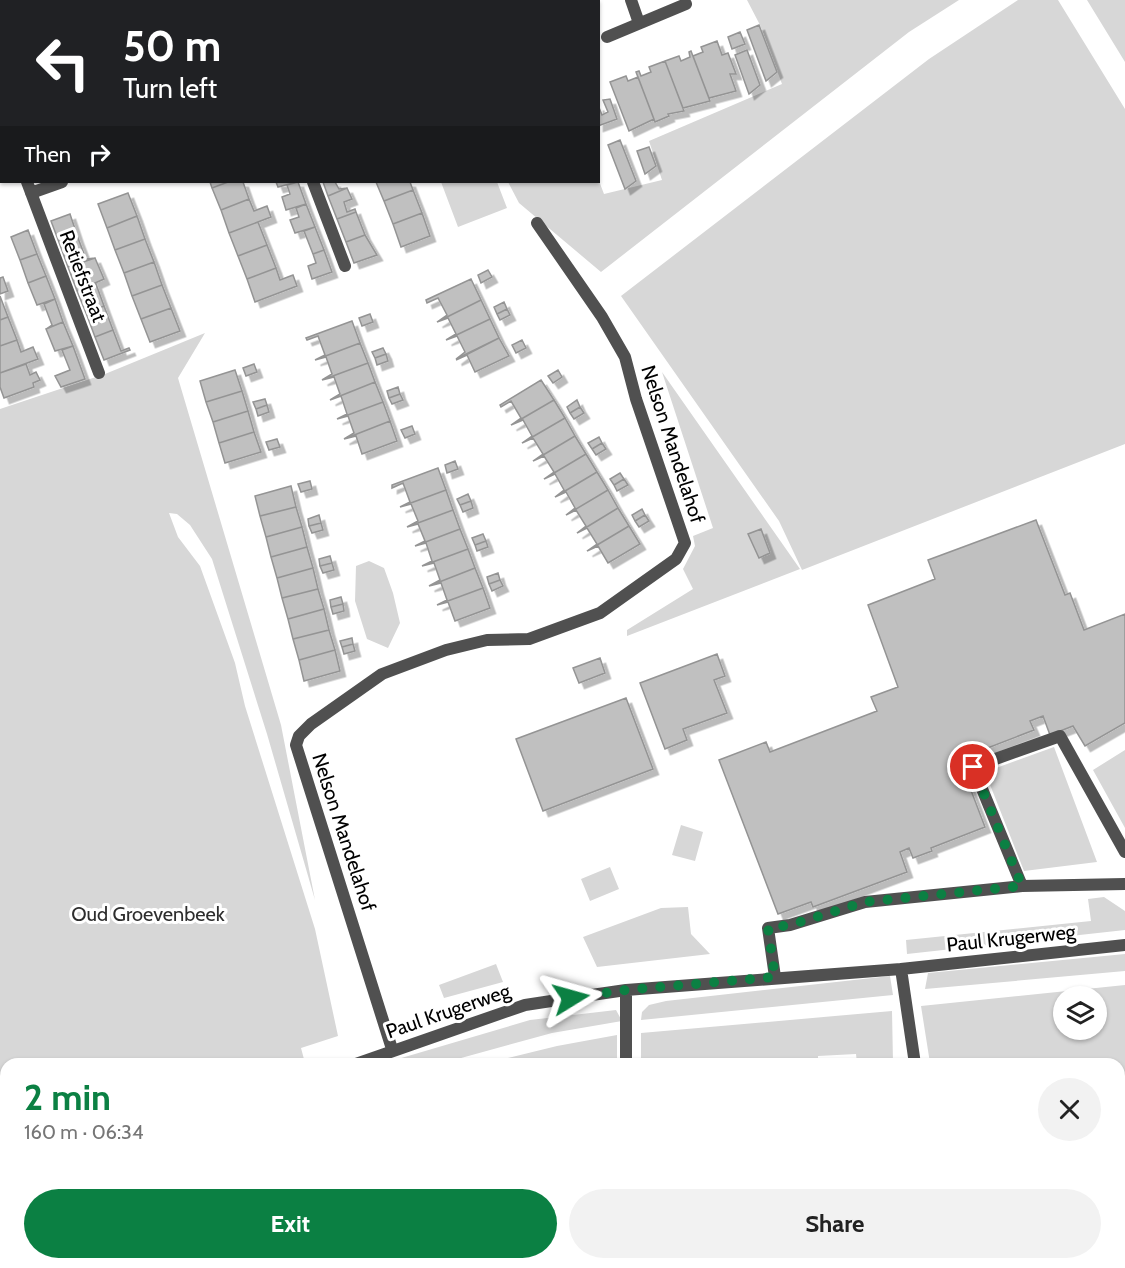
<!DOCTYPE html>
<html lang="en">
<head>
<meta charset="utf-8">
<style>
  :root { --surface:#fff; --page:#f2f2f2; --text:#222; --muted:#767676; --accent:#0b8043 }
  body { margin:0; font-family:Cabin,sans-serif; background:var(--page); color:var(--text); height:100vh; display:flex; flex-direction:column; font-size:22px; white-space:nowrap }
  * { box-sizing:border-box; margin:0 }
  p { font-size:20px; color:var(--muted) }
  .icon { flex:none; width:33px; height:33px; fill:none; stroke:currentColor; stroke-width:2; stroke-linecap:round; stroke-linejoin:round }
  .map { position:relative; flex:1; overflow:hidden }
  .details { position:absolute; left:0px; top:1058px; width:1125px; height:212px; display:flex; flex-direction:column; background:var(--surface); border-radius:18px 18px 0 0; box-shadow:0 2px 4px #0004 }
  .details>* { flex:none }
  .banner { position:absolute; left:0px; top:0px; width:600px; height:183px; box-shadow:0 2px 4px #0004; background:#202124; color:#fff; overflow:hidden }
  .controls { position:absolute; left:1053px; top:986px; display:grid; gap:12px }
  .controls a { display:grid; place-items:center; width:54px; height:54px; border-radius:50%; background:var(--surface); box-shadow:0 2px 4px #0004; font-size:30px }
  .pin { position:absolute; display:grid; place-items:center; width:51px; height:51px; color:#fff; margin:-26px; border:3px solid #fff; border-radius:50%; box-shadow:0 2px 6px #0007 }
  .me { position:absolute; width:66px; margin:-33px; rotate:82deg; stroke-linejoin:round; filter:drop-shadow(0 0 4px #0008) }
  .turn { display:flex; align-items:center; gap:21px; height:126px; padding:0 24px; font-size:27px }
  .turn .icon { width:78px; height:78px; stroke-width:2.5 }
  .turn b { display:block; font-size:42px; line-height:51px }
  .then { display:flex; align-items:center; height:57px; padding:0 24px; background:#0003; gap:12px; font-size:22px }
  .round { display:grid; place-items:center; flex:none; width:63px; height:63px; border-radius:32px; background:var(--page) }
  .head { display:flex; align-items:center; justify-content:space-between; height:102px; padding:0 24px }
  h1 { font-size:36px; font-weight:800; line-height:45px; color:var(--accent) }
  .primary-button { display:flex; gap:12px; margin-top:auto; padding:12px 24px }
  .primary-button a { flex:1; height:69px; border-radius:36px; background:var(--accent); color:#fff; font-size:24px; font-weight:800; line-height:69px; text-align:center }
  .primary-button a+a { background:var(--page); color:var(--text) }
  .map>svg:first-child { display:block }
</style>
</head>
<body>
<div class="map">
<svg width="1125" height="1268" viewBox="0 0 1125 1268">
  <defs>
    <filter id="shadow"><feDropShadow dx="5.5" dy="5.5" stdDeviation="0" flood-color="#0004"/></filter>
  </defs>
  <rect width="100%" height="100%" fill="#fff"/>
  <path fill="#d7d7d7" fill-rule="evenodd" d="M 747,0 L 959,0 L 909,32 L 601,272 L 519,203 L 508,182 L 599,181 L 604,194 L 662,180 L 649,141 L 782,84 L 760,25 Z
    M 1018,0 L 1058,0 L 1125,109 L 1125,444 L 802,570 L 779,521 L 621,296 L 929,59 Z
    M 1087,0 L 1125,0 L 1125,62 Z
    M 441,182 L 497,182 L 507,208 L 458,227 Z
    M 205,333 L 178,378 L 281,725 L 315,900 L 267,734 L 212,559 L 190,525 L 177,514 L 169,513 L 178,537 L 200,566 L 235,663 L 245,706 L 315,929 L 338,1036 L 301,1048 L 305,1063 L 6,1064 L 6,1263 L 356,1263 L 357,1268 L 0,1268 L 0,409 L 105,374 Z
    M 662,372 L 800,569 L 627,636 L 627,630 L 693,589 L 683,569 L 695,546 L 693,536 L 713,528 Z
    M 369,561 L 384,568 L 393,593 L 400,623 L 388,648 L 367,639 L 355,601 L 356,566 Z
    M 1054,747 L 1097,862 L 1024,871 L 985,772 Z
    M 1125,750 L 1125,828 L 1093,770 Z
    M 681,825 L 703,832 L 695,861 L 672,855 Z
    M 610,867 L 619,889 L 590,901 L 581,879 Z
    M 1104,897 L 1125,911 L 1125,930 L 907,954 L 906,940 L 1091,921 L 1088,899 Z
    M 688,907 L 691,934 L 710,954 L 597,967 L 583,937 L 661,908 Z
    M 1125,954 L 1125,971 L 925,989 L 928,973 Z
    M 496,964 L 503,982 L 444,998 L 439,985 Z
    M 890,976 L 893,995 L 641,1020 L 642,1012 L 649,1005 L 666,1001 Z
    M 1125,985 L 1125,1268 L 959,1268 L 958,1263 L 1119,1263 L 1119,1064 L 930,1063 L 921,1006 ZM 1064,996 L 1096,996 L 1096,1029 L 1064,1029 Z
    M 616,1010 L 622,1021 L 552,1033 L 443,1063 L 381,1064 L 530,1020 Z
    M 892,1011 L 893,1062 L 857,1063 L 856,1054 L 818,1056 L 818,1064 L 641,1063 L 641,1033 Z
    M 617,1035 L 617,1063 L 487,1063 L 557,1046 Z
    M 399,1263 L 607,1263 L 607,1268 L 399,1268 Z
    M 787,1263 L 911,1263 L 910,1268 L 790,1268 Z"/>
  <path fill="#c0c0c0" stroke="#949494" stroke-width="1.5" filter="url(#shadow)" d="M 164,0 L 198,0 L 198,1 L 165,2 Z
    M 759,25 L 777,72 L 766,81 L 747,30 Z
    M 740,32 L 745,44 L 732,49 L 728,37 Z
    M 717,41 L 722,55 L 728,53 L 736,74 L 730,74 L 736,91 L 709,98 L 693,56 L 703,52 L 701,47 Z
    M 747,50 L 760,85 L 749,94 L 735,55 Z
    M 691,51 L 710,101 L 683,108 L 665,61 L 679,56 L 681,61 L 690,57 L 689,52 Z
    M 665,61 L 684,111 L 668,114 L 669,116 L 655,122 L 636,72 L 639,71 L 641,76 L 651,72 L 649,67 Z
    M 626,76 L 628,81 L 638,77 L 654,119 L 629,131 L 610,82 Z
    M 610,99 L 617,119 L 598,126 L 598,105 L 602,115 L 608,112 L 603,100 Z
    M 620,140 L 636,181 L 625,189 L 608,145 Z
    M 649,147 L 656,166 L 645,174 L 637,151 Z
    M 210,182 L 228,182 L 212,188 Z
    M 228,182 L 243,182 L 249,199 L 221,210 L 212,188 Z
    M 276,182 L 297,182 L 278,187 Z
    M 298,182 L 306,204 L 286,210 L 282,197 L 290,194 L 287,185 Z
    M 323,182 L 335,182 L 339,189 L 347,188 L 328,196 Z
    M 376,182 L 410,182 L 413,190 L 384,201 Z
    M 347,188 L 352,199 L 344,202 L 347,212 L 355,209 L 356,212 L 337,219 L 328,196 Z
    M 413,190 L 422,213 L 393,224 L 384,201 Z
    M 128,193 L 137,216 L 107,228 L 98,204 Z
    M 249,199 L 254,211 L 267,206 L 271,217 L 229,233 L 221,210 Z
    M 306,204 L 315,227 L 295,233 L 290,220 L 299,217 L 296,208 Z
    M 356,212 L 365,235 L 346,242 L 337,219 Z
    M 422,213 L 430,236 L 401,247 L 393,224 Z
    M 70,214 L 78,238 L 60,245 L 51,221 Z
    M 137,216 L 145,239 L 115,250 L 107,228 Z
    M 258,222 L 267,245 L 238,256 L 229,233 Z
    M 315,227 L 324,250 L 313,254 L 304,231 Z
    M 28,230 L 37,254 L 20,260 L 11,237 Z
    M 365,235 L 377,255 L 354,263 L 346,242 Z
    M 78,238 L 86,259 L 95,258 L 68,267 L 60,245 Z
    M 145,239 L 154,262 L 124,273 L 115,250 Z
    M 267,245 L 276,268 L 247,279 L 238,256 Z
    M 324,250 L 332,272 L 312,279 L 308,266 L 316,263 L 313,254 Z
    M 37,254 L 46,276 L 28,283 L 20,260 Z
    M 95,258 L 104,279 L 77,291 L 68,267 Z
    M 154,262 L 162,285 L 132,296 L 124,273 Z
    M 276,268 L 280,280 L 293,275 L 297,286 L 255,302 L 247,279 Z
    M 488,270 L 492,277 L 481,283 L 478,275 Z
    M 46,276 L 55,299 L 37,305 L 28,283 Z
    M 3,277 L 8,291 L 0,294 L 0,278 Z
    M 471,279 L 481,300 L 437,322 L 447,315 L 438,298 L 427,303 L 426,300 Z
    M 96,284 L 104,306 L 86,313 L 77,291 Z
    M 162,285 L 171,308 L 141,319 L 132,296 Z
    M 0,296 L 8,317 L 0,320 Z
    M 55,299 L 63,322 L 46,329 L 52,325 L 44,304 Z
    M 481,300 L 490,319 L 446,340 L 456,334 L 448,318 L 437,322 Z
    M 504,302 L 507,309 L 497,314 L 494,307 Z
    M 104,306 L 113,330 L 95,337 L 86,313 Z
    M 171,308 L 180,331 L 150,342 L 141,319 Z
    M 507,309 L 510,315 L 500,320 L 497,314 Z
    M 370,314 L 373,322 L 362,326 L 359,318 Z
    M 8,317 L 17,340 L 0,346 L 0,320 Z
    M 490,319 L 499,338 L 456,359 L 465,352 L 457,336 L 446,340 Z
    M 352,321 L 360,343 L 315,360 L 325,355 L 318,336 L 307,340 L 306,338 Z
    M 63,322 L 73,346 L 55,351 L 46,329 Z
    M 113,330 L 121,351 L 129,348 L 130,350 L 104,360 L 95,337 Z
    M 499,338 L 509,356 L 475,372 L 467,355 L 456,360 Z
    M 17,340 L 21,352 L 33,347 L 38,359 L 0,373 L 0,346 Z
    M 522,340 L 526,348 L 516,353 L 512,345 Z
    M 360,343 L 368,363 L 322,380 L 332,374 L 326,357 L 315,360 Z
    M 73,346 L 85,379 L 61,387 L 55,376 L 70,370 L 62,350 Z
    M 383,348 L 386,354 L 375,358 L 372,352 Z
    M 386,354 L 388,361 L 377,365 L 375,358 Z
    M 368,363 L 375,382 L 330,400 L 340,394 L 334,377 L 322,380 Z
    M 26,364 L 30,375 L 36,372 L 40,380 L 33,383 L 34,387 L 4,398 L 0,387 L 0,373 Z
    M 254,364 L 257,372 L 246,376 L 243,368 Z
    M 235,370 L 242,391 L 206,402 L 200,381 Z
    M 558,370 L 562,377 L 553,383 L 548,376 Z
    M 541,380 L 554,400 L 511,425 L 521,418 L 511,401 L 501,407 L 500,405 Z
    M 375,382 L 383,402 L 337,419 L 347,414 L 341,396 L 330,400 Z
    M 398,387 L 400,394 L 389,398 L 387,391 Z
    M 242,391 L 248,411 L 213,422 L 206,402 Z
    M 400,394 L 403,400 L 392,404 L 389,398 Z
    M 265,399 L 267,405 L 256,409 L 253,402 Z
    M 554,400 L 565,418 L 522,443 L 532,436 L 523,420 L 511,425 Z
    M 577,400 L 580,407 L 570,413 L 567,407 Z
    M 383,402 L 390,421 L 344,439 L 354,433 L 348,416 L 337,419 Z
    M 267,405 L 269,412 L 258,416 L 256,409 Z
    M 580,407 L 584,413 L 574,419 L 570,413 Z
    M 248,411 L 254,432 L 219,443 L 213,422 Z
    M 565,418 L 575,436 L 533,461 L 543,454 L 533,438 L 522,443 Z
    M 390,421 L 397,441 L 362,454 L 356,436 L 344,439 Z
    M 412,426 L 415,434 L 405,438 L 401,430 Z
    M 254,432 L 261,452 L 225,463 L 219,443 Z
    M 575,436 L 586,454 L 544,479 L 554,472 L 544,456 L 533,461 Z
    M 599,437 L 602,443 L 592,449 L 588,443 Z
    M 277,439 L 280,447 L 269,450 L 266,442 Z
    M 602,443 L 606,449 L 596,455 L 592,449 Z
    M 586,454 L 597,472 L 555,497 L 564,490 L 555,474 L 544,479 Z
    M 455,461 L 458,469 L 447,473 L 445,465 Z
    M 438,468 L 446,490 L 400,507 L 410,502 L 403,483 L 392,488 L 392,485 Z
    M 597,472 L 608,490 L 566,515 L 575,508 L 566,492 L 555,497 Z
    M 620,473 L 624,479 L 614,485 L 610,479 Z
    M 624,479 L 628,485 L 617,491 L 614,485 Z
    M 310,481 L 312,489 L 301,492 L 298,484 Z
    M 291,486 L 296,507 L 260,516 L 255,496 Z
    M 446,490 L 453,510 L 407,527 L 418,521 L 411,504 L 400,507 Z
    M 608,490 L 618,508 L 577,533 L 586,526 L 576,510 L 566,515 Z
    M 468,494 L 471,501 L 460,505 L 457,499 Z
    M 471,501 L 473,508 L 463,512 L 460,505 Z
    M 296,507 L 302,527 L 266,537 L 260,516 Z
    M 618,508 L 629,526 L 587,551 L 597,544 L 587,528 L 577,533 Z
    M 642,509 L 645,515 L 635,521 L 632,515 Z
    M 453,510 L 460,529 L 415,546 L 425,541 L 418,524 L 407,527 Z
    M 319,515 L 321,523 L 309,526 L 308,519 Z
    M 645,515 L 649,521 L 639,527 L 635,521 Z
    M 1036,520 L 1065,595 L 1070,593 L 1084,630 L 1125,614 L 1125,723 L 1085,746 L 1073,726 L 1050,735 L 1043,716 L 1030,721 L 1034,730 L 959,759 L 985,827 L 931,848 L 932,851 L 913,858 L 909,848 L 900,852 L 907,872 L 813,907 L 811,902 L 778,914 L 719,760 L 766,742 L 770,752 L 877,711 L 871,697 L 898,687 L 868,605 L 935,579 L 928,560 Z
    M 321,523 L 323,530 L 312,533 L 309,526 Z
    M 629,526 L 640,544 L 608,563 L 598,546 L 587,551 Z
    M 302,527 L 307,547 L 271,557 L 266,537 Z
    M 460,529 L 468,549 L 422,566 L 432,561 L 426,543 L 415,546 Z
    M 761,529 L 770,553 L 759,558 L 748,534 Z
    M 483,534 L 486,541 L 475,545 L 472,538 Z
    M 486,541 L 488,547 L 477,551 L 475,545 Z
    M 307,547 L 313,568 L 277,578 L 271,557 Z
    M 468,549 L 475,568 L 429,586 L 440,580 L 434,563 L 422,566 Z
    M 330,556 L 332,563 L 320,566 L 319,559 Z
    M 332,563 L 334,570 L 323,573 L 320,566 Z
    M 313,568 L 318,589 L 282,598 L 277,578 Z
    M 475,568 L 483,588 L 437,605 L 447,600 L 441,583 L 429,586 Z
    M 498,573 L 500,580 L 489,584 L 487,577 Z
    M 500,580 L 503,586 L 492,591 L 489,584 Z
    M 483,588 L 490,608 L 455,621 L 448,602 L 437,605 Z
    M 318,589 L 324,609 L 288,619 L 282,598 Z
    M 341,597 L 343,604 L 331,607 L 330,600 Z
    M 343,604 L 344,611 L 333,614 L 331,607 Z
    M 324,609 L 329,630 L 293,639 L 288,619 Z
    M 329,630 L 335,650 L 299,660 L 293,639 Z
    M 352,638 L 353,644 L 342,647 L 340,641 Z
    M 353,644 L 355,651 L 344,654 L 342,647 Z
    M 335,650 L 340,671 L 304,681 L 299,660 Z
    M 717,654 L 725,676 L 714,680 L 727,713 L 683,729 L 687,740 L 665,749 L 640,683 Z
    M 600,658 L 605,673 L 579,683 L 573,668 Z
    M 626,698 L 653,769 L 543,811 L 516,739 Z"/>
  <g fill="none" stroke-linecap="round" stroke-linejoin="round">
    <path stroke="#505050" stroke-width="12" d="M 631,0 L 639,23
      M 607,37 L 686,4
      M 1022,886 L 1125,884
      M 775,977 L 768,928 L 790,925 L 865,902 L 1022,886 L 973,767 L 1060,736 L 1125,852"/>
    <path stroke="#505050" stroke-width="12" d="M 70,0 L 71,2
      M 101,0 L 102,2
      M 253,0 L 254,2
      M 444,2 L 448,0
      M 0,62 L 2,62
      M 0,117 L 2,121
      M 27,182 L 99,373
      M 313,182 L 345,266
      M 31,193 L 62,182
      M 901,969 L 915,1064
      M 626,990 L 626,1064
      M 392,1049 L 296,745 L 299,736 L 311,724 L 382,674 L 446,650 L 487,640 L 529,639 L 600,613 L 676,559 L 685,543 L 636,399 L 625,357 L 602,317 L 537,223
      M 356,1064 L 525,1005 L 571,998 L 626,990 L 901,969 L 1125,945
      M 944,1263 L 945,1268
      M 625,1268 L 625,1263"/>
  </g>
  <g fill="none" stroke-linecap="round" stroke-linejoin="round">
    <path stroke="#0b8043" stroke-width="10" stroke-dasharray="0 18" d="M 571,998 L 626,990 L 775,977 L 768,928 L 790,925 L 865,902 L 1022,886 L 973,767"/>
  </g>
  <g text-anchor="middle" stroke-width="6" stroke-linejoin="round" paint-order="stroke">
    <g font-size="20" fill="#000" stroke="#fff">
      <text transform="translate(83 276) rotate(69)" y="7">Retiefstraat</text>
      <text transform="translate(673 444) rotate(72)" y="7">Nelson Mandelahof</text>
      <text transform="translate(344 832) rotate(72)" y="7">Nelson Mandelahof</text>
      <text transform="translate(1011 938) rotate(-6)" y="7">Paul Krugerweg</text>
      <text transform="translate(448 1011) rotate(-19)" y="7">Paul Krugerweg</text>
    </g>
    <g font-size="20" fill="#2e2e2e" stroke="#fff">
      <text x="148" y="921">Oud Groevenbeek</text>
    </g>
  </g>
</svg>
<div class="controls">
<a><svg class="icon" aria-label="layers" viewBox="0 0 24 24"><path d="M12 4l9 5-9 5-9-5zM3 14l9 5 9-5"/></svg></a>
</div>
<div class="pin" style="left:973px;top:767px;background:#d93025"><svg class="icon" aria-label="arrive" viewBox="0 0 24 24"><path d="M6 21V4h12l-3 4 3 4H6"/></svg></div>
<svg class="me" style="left:571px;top:998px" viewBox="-20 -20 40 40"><path d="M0-17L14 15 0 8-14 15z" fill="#0b8043" stroke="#fff" stroke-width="4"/></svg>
<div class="banner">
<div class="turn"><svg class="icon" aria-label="left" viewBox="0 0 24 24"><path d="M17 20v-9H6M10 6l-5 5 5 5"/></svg><div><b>50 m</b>Turn left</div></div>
<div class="then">Then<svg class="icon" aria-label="right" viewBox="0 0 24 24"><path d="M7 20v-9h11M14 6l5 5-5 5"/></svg></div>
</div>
<section class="details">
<div class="head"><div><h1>2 min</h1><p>160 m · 06:34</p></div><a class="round"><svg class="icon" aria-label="close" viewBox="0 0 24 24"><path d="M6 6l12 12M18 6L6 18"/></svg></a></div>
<div class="primary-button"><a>Exit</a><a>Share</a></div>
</section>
</div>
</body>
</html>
